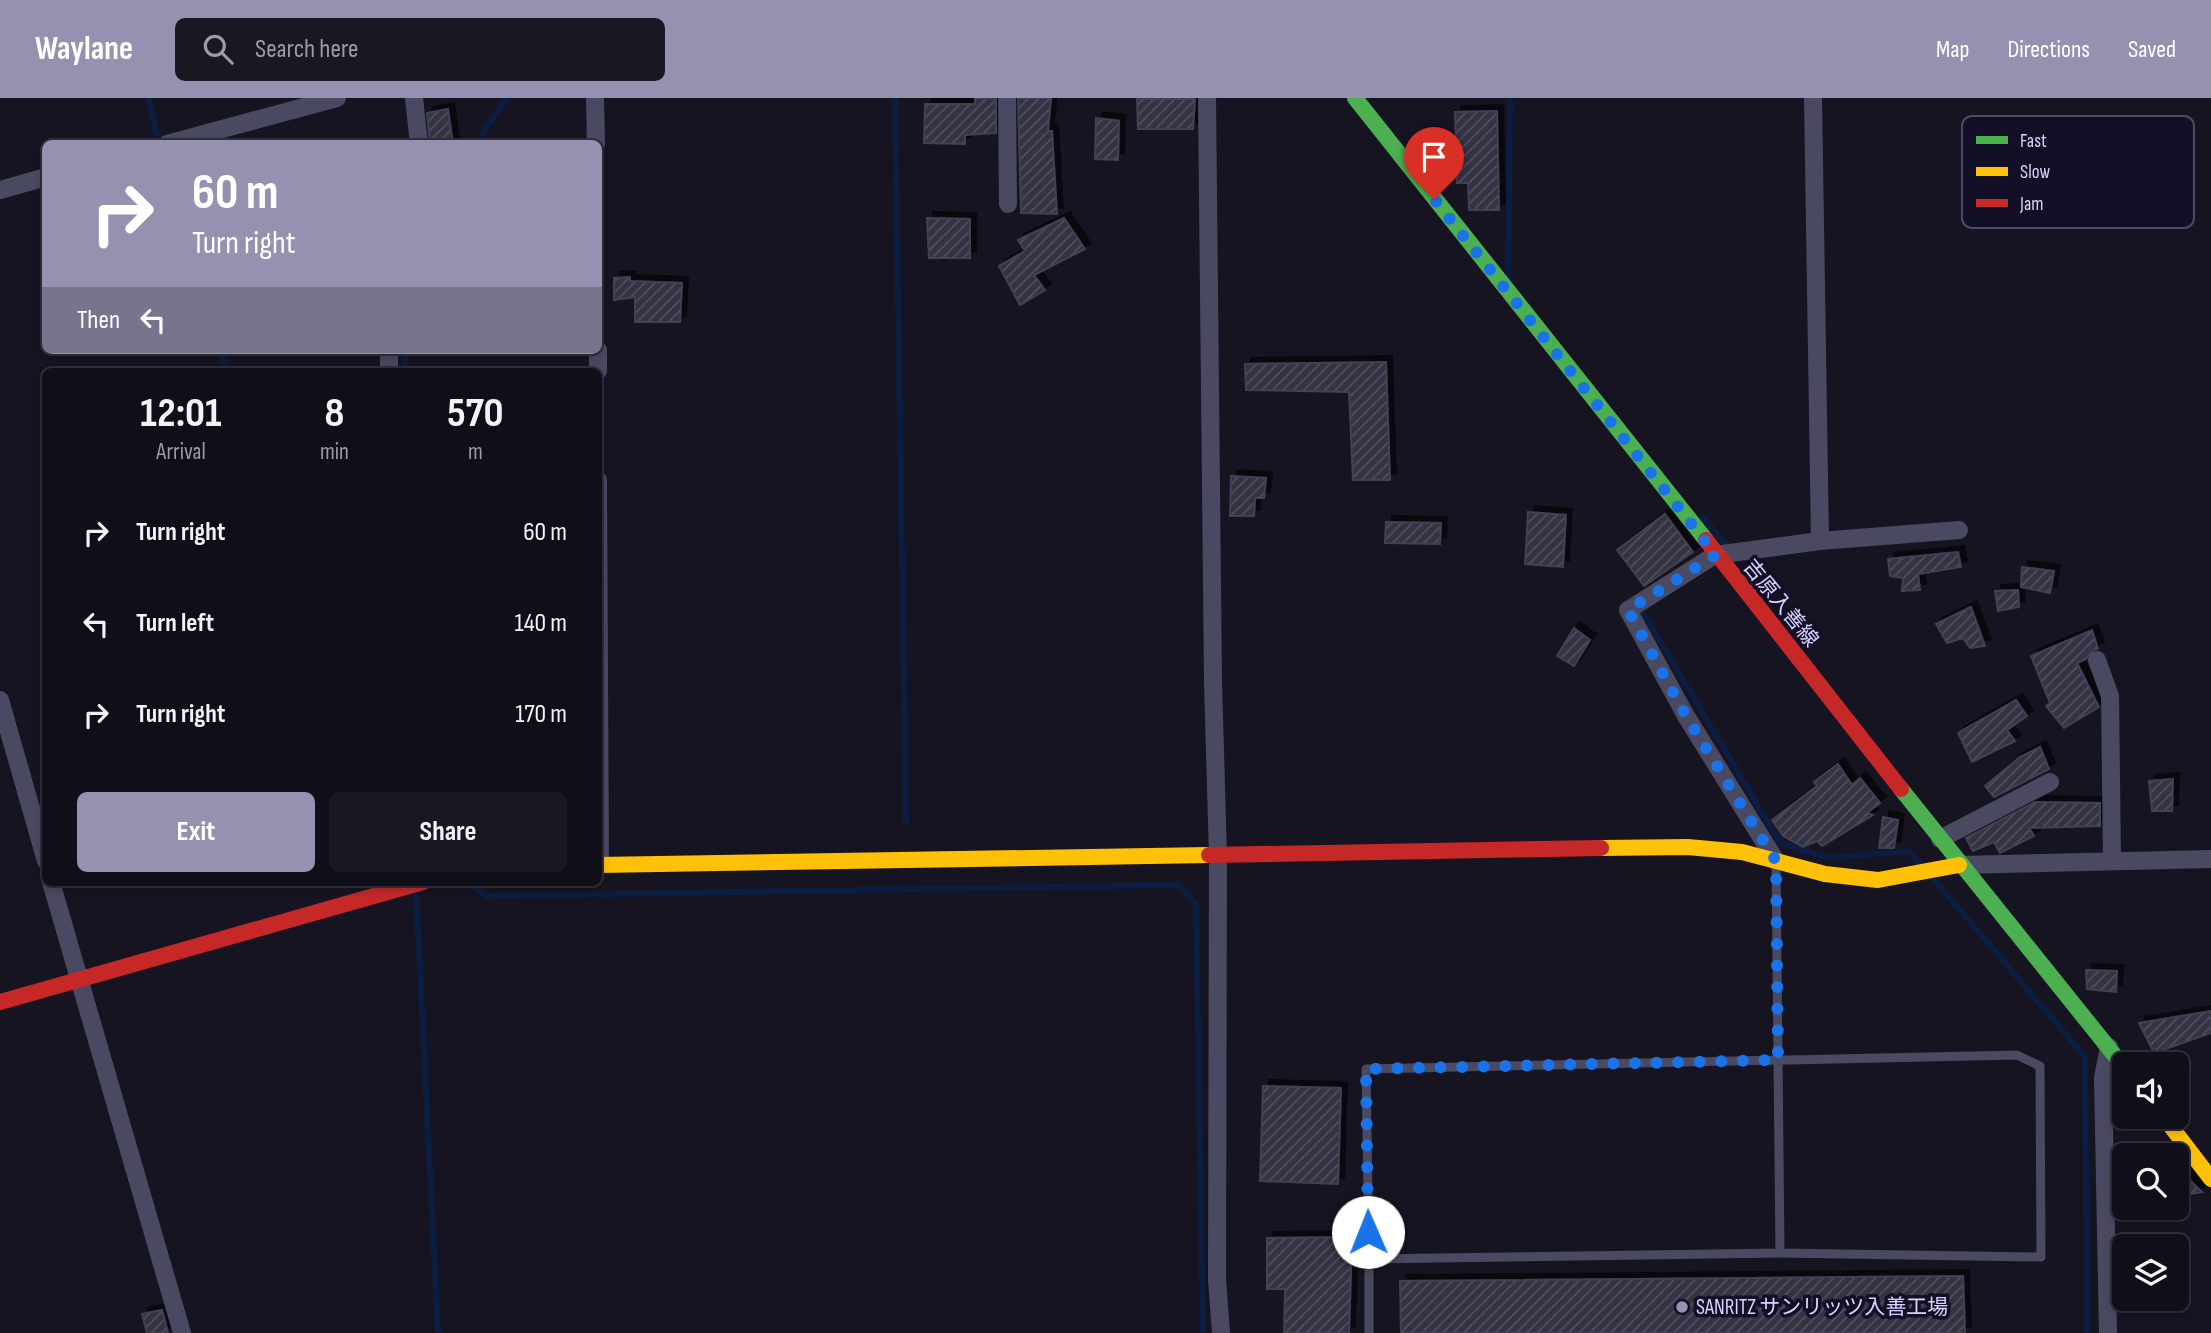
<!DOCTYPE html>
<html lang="en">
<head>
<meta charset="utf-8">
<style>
  :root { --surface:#100f19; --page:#191822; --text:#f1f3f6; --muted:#9c9ca2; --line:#302f38; --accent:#9591b1 }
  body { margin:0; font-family:"Sofia Sans Condensed","Noto Sans JP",sans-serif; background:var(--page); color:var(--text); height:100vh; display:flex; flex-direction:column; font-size:26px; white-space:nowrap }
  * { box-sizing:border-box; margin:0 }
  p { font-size:23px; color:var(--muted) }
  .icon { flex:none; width:38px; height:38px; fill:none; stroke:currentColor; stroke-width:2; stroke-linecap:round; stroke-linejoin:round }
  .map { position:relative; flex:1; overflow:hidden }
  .drawer { position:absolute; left:42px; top:270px; width:560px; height:518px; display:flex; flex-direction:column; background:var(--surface); border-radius:10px; box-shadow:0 4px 10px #0003,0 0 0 2px var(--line) }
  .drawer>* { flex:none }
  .hud { position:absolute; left:42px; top:42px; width:560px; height:214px; border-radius:10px; box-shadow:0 4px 10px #0003,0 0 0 2px var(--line); background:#9591b1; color:#fff; overflow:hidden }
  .buttons { position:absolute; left:2112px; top:954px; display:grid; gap:14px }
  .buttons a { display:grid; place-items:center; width:77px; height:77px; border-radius:10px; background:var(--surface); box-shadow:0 4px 10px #0003,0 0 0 2px var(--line); font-size:35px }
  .pin { position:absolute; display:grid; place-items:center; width:60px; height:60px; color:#fff; margin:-72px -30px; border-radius:50% 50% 50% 0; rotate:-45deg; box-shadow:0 0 7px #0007 }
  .pin .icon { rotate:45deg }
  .me { position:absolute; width:77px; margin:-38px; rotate:359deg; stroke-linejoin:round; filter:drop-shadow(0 0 5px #0008) }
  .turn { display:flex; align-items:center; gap:24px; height:147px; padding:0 35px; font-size:32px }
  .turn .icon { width:91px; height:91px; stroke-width:2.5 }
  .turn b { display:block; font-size:49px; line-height:60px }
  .then { display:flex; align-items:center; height:66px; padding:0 35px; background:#0003; gap:14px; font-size:26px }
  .eta { display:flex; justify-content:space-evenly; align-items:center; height:119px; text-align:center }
  .eta b { font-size:42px; font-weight:700; line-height:49px }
  .cta { display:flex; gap:14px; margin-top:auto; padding:14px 35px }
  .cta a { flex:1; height:80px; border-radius:10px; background:var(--accent); color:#fff; font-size:28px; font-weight:700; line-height:80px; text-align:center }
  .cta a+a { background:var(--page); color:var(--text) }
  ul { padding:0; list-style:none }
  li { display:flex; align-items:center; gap:21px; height:91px; padding:0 35px }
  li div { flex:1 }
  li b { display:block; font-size:26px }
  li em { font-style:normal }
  header { display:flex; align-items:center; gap:42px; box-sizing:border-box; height:98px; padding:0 35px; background:var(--accent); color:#fff }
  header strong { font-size:33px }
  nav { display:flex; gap:38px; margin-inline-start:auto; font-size:24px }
  .search { width:490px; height:63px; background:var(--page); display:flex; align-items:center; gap:18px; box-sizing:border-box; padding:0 24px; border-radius:10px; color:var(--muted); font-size:26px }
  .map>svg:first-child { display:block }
</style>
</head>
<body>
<header>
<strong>Waylane</strong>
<div class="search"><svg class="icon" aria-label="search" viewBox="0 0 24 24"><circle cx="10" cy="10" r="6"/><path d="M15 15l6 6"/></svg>Search here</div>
<nav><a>Map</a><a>Directions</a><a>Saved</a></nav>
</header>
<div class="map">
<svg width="2211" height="1235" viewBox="0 0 2211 1235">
  <defs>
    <pattern id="building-hatch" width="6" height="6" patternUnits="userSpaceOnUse" patternTransform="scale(1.75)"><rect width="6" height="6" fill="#343243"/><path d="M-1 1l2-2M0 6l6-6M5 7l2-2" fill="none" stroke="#514f5f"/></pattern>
    <filter id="shadow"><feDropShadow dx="6" dy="-6" stdDeviation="0" flood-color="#0009"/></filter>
  </defs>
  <rect width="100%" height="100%" fill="#161421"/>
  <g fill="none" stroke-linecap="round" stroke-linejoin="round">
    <path stroke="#0b1e41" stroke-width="6" d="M 148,0 L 159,46
      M 895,0 L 906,724
      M 476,46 L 506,0
      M 1508,181 L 1510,0
      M 221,252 L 226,273
      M 405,273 L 405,252
      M 1703,419 L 1726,447 L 1720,450
      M 1638,506 L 1780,745 L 1828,760 L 1909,753 L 1922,768
      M 1932,779 L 2085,959 L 2087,1235
      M 468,784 L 486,798 L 1179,787 L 1196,806 L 1203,1235
      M 416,793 L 438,1235"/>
  </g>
  <path fill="url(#building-hatch)" stroke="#433f54" stroke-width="2" filter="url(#shadow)" d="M 975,0 L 996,0 L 996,35 L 965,37 L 965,46 L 924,45 L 925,6 L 975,6 Z
    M 1018,0 L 1051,0 L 1048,33 L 1052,33 L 1057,116 L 1021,115 Z
    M 1137,1 L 1195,1 L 1193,31 L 1138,31 Z
    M 448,11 L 453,46 L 430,46 L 427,15 Z
    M 1497,13 L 1499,112 L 1469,112 L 1468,85 L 1457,85 L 1455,14 Z
    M 1096,20 L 1119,23 L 1118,62 L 1095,61 Z
    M 927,120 L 970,121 L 970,160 L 929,160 Z
    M 1064,120 L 1085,151 L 1034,177 L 1045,192 L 1020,207 L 999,168 L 1025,153 L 1018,142 Z
    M 630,179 L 630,183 L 682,185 L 680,224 L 635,224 L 635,199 L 614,202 L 614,180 Z
    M 1386,264 L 1390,382 L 1353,382 L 1349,294 L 1246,292 L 1245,266 Z
    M 1231,378 L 1266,380 L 1264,400 L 1255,400 L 1254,418 L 1230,418 Z
    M 1528,414 L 1566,417 L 1563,469 L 1525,466 Z
    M 1665,416 L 1693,454 L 1644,488 L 1617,452 Z
    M 1386,424 L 1441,425 L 1440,446 L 1385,445 Z
    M 1958,454 L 1961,469 L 1918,476 L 1920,492 L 1902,493 L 1903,480 L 1890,478 L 1888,461 Z
    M 2022,469 L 2054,473 L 2050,495 L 2021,489 Z
    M 2018,492 L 2019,509 L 1998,513 L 1995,493 Z
    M 1971,509 L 1985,548 L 1970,550 L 1963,540 L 1947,545 L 1936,526 Z
    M 1574,530 L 1590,542 L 1574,568 L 1557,558 Z
    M 2092,532 L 2098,551 L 2093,552 L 2086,561 L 2077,565 L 2099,609 L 2064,630 L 2046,608 L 2050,605 L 2031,558 Z
    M 2016,602 L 2027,618 L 2007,632 L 2015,643 L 1972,664 L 1958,635 Z
    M 2040,649 L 2049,671 L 1994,699 L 1985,688 L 2020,659 Z
    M 1838,666 L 1852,687 L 1860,680 L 1880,705 L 1867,715 L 1873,717 L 1822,748 L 1817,743 L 1803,749 L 1783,738 L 1772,722 L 1817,688 L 1814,684 Z
    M 2173,681 L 2172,713 L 2152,713 L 2149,683 Z
    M 2035,704 L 2100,705 L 2100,728 L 2029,730 L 2034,738 L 2000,755 L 1994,744 L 1973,753 L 1966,740 Z
    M 1883,719 L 1898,722 L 1894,750 L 1879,750 Z
    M 2086,872 L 2117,873 L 2116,894 L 2087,891 Z
    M 2211,913 L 2211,935 L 2154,955 L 2139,925 Z
    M 1263,988 L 1341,990 L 1338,1086 L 1260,1083 Z
    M 2177,1070 L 2202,1094 L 2177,1098 Z
    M 1352,1139 L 1349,1235 L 1284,1235 L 1285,1191 L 1267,1191 L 1267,1140 Z
    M 1963,1178 L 1965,1235 L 1401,1235 L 1400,1183 Z
    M 162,1212 L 168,1235 L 147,1235 L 142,1216 Z"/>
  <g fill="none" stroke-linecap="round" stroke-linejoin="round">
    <path stroke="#4a4962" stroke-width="9" d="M 1776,764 L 1780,1155
      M 2017,957 L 2040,968 L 2041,1159 L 1780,1155 L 1369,1161 L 1366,971 Z
      M 1369,1161 L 1369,1235"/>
    <path stroke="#4a4962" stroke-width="18" d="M 414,0 L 419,46
      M 595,0 L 596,46
      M 1007,0 L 1008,106
      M 1207,0 L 1213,584 L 1218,758 L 1217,1181 L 1221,1235
      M 167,46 L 337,0
      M 0,92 L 46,79
      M 389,252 L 389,273
      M 598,252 L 598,273
      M 598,382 L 600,767
      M 1820,443 L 1959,432
      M 2097,562 L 2110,598 L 2112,762
      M 0,602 L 46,763
      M 1940,741 L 2050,684
      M 1776,763 L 1686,618 L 1628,512 L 1715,457 L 1820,443 L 1813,0
      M 1959,767 L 2211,761
      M 51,784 L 182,1235
      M 2108,1235 L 2103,980 L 2109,949"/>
    <path stroke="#4caf50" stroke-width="16" d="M 1355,0 L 1706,442
      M 1901,691 L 2124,969"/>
    <path stroke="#ffc107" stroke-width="16" d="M 1601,750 L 1688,749 L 1742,754 L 1825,776 L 1878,782 L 1959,767
      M 598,767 L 1209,757
      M 2163,1018 L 2211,1081"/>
    <path stroke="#c62828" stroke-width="16" d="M 1706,442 L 1901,691
      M 1209,757 L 1601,750
      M 0,904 L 423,784"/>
  </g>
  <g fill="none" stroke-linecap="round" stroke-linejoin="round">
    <path stroke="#1a73e8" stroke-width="12" stroke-dasharray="0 21.6" d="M 1368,1134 L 1366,971 L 1778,962 L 1776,763 L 1686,618 L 1628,512 L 1716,457 L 1434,101"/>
  </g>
  <circle fill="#9591b1" stroke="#130f26" stroke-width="2.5" cx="1682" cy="1209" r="7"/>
  <g text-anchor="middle" stroke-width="7" stroke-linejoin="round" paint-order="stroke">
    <g font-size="21" fill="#d9d4ff" stroke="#130f26">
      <text transform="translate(1781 505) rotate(51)" y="7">吉原入善線</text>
    </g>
    <g font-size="21" fill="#d9d4ff" stroke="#130f26" text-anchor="start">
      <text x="1696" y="1216">SANRITZ サンリッツ入善工場</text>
    </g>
  </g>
  <rect x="1962" y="18" width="232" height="112" rx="10" fill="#130f26" stroke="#4e4a67" stroke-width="2"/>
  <rect x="1976" y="38" width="32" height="8" fill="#4caf50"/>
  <rect x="1976" y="69" width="32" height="9" fill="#ffc107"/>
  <rect x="1976" y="101" width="32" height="8" fill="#c62828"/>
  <g font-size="19" fill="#d9d4ff">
    <text x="2020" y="49">Fast</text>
    <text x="2020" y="80">Slow</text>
    <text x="2020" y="112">Jam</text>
  </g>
</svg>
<div class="buttons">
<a><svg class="icon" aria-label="sound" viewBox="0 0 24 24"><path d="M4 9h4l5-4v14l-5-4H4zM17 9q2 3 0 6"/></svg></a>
<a><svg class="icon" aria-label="search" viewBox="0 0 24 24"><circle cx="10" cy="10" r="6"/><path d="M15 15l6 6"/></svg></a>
<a><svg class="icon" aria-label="layers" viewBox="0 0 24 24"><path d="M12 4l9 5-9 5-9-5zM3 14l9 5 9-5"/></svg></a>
</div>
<div class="pin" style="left:1434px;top:101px;background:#d93025"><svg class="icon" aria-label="arrive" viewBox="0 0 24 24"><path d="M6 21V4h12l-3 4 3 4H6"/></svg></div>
<svg class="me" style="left:1368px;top:1134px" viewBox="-20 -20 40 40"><circle r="19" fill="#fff"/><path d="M0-13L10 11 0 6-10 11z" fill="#1a73e8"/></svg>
<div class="hud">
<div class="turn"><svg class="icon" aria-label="right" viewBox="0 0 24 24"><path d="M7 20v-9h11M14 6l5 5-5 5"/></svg><div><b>60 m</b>Turn right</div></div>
<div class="then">Then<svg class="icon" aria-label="left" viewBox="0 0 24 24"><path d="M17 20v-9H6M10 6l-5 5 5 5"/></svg></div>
</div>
<section class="drawer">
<div class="eta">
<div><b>12:01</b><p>Arrival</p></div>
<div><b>8</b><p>min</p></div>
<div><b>570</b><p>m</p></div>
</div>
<ul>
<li><svg class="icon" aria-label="right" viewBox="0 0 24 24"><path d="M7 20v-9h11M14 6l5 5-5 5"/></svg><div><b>Turn right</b></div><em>60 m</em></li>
<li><svg class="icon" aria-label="left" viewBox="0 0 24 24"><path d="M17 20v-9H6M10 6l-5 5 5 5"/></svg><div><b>Turn left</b></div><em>140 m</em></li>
<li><svg class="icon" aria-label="right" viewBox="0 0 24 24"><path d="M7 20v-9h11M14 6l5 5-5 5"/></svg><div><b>Turn right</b></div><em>170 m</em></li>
</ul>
<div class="cta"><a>Exit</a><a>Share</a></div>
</section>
</div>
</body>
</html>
